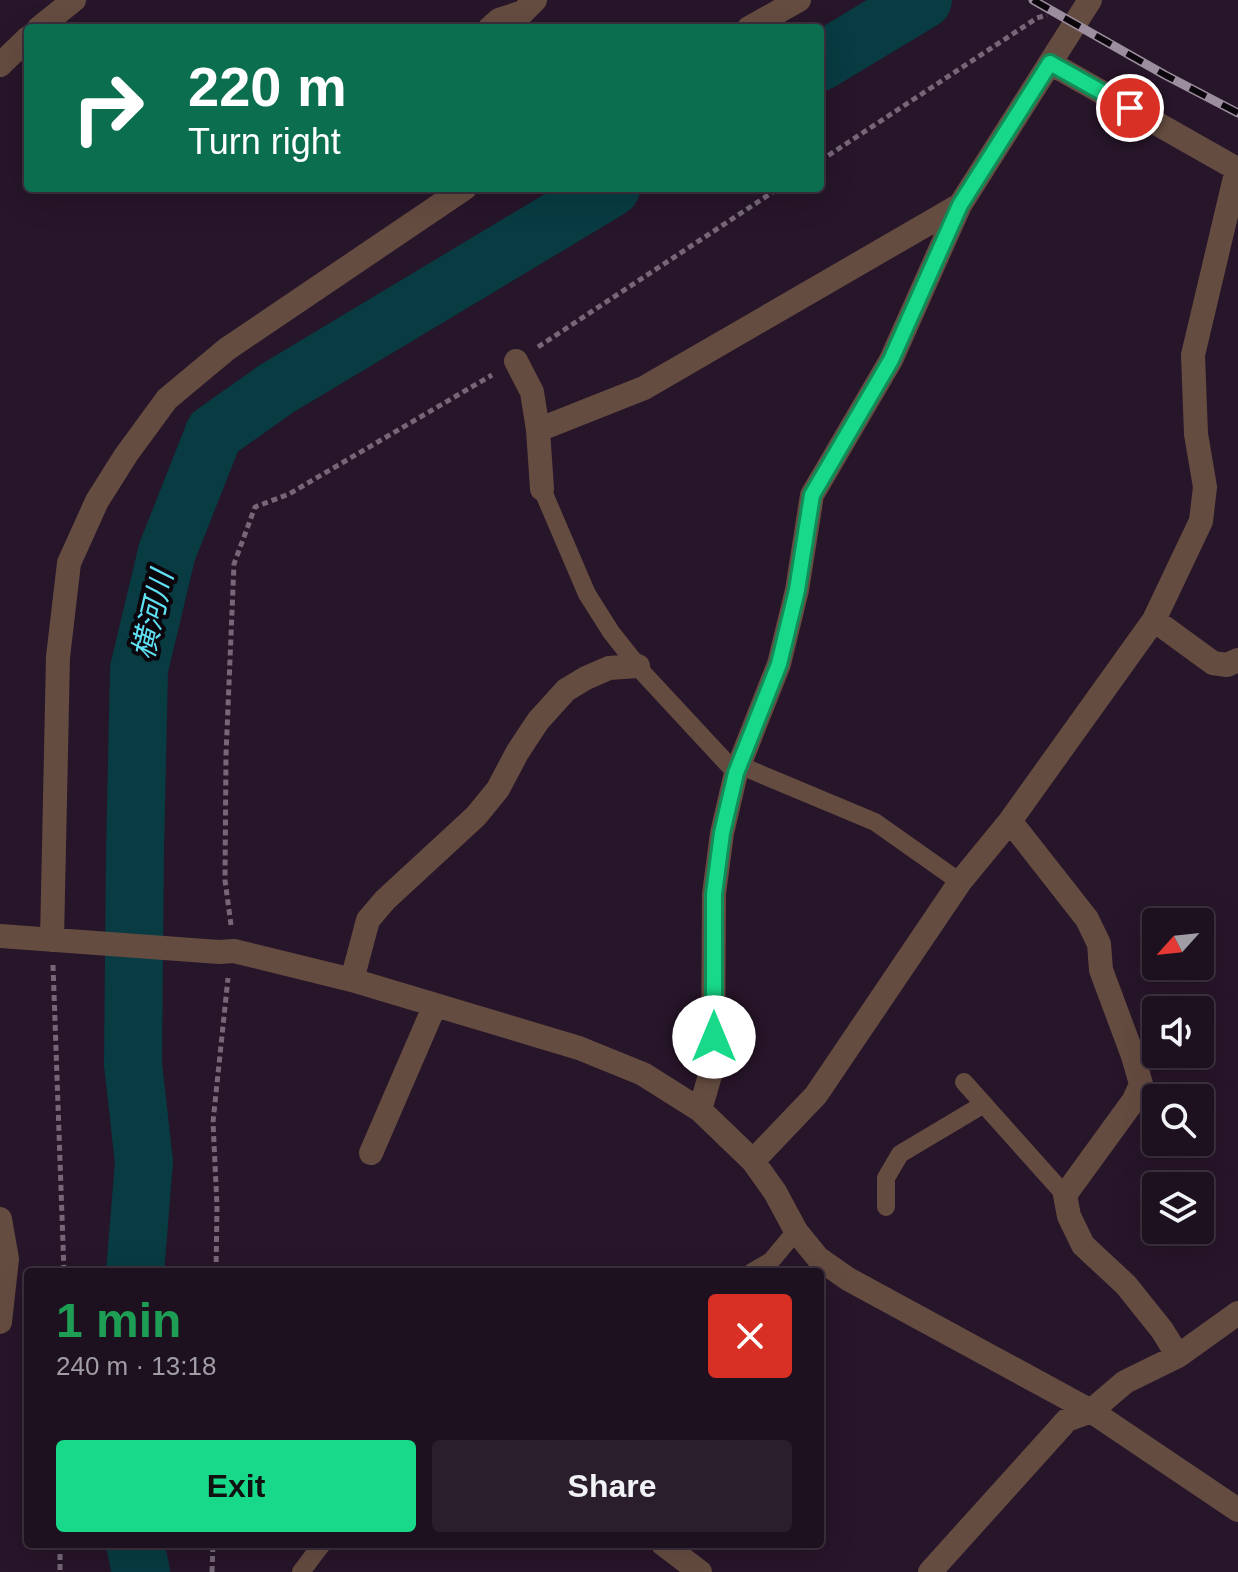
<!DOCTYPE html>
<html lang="en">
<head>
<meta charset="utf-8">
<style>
  :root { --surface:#1d101f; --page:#2a1e2c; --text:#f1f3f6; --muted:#a09da4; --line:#3b303d; --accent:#18d989 }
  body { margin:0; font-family:Helvetica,"Noto Sans JP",sans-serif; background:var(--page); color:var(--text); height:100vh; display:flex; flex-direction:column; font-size:30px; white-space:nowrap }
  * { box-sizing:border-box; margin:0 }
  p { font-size:26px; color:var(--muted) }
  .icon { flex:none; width:44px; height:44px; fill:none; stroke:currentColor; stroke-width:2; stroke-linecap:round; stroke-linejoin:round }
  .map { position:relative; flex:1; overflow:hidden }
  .sheet { position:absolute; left:24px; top:1268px; width:800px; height:280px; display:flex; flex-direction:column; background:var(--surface); border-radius:8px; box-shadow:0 8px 32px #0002,0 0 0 2px var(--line) }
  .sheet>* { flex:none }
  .hud { position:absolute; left:24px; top:24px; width:800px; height:168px; border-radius:8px; box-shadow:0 8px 32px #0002,0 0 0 2px var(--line); background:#0b6e4f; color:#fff; overflow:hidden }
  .needle { width:52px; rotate:243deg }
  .tools { position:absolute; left:1142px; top:908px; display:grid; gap:16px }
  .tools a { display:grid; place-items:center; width:72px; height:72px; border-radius:8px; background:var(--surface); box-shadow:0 8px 32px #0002,0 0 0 2px var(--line); font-size:40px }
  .pin { position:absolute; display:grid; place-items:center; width:68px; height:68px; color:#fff; margin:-34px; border:4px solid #fff; border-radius:50%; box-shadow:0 2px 8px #0007 }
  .me { position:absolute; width:88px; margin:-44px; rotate:0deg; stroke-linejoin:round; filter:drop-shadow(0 0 6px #0008) }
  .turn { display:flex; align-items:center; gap:28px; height:168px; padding:0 32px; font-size:36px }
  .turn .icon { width:104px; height:104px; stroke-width:2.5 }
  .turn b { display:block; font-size:56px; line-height:68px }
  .round { display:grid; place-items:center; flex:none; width:84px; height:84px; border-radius:8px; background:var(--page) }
  .headline { display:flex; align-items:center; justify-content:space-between; height:136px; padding:0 32px }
  h1 { font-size:48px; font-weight:600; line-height:60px; color:#1e9e55 }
  .primary-button { display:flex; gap:16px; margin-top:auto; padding:16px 32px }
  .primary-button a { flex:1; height:92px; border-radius:8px; background:var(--accent); color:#111; font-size:32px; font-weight:600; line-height:92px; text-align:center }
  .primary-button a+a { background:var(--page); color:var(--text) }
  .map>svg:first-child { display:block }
</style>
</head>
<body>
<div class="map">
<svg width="1238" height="1572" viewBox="0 0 1238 1572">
  <rect width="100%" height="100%" fill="#271529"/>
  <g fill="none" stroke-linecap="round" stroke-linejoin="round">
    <path stroke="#083b42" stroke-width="58" d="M 820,62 L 923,0
      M 135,1272 L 144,1162 L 133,1064 L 135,852 L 139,669 L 167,552 L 214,433 L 276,389 L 611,188
      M 135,1544 L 141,1572"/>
    <path stroke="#766678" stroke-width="5" stroke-dasharray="6 4" stroke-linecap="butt" d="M 820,161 L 1037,18 L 1047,15
      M 538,347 L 779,188
      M 231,925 L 225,880 L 226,755 L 234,564 L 255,507 L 289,494 L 492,375
      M 53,965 L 64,1272
      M 216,1272 L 217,1206 L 213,1122 L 228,978
      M 60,1544 L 60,1572
      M 212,1572 L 213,1544"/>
    <path stroke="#654c41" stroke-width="18" d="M 542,489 L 587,594 L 611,632 L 645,675 L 736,773
      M 739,765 L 875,822 L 960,882
      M 964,1082 L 1065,1195
      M 886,1207 L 886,1178 L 900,1154 L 984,1104
      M 752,1272 L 771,1261 L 796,1231
      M 301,1572 L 322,1544"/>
    <path stroke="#654c41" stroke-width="24" d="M 39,28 L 74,0
      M 490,28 L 499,20 L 523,12 L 535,0
      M 749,28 L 799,0
      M 0,65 L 28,38
      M 516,361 L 532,392 L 538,430 L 542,489
      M 538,430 L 644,388 L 960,205
      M 1154,620 L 1213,663 L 1227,665 L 1238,660
      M 1010,821 L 1087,919 L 1099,944 L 1101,970 L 1133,1056 L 1141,1084 L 1134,1100 L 1065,1195 L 1069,1216 L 1083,1245 L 1126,1285 L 1162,1330 L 1178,1356
      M 0,936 L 219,952 L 234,951 L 352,980 L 579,1048 L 643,1074 L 700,1110 L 753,1161 L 775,1192 L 796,1231 L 818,1258 L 848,1279 L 1091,1411 L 1238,1510
      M 52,940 L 58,657 L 69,563 L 97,501 L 126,455 L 167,399 L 227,349 L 465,188
      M 352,980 L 368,920 L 385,900 L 476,816 L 498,789 L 517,753 L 538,721 L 566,690 L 586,678 L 609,668 L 638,666
      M 700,1110 L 713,1065 L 714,894 L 722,833 L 736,773 L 779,664 L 797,590 L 812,495 L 891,360 L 960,205 L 1050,63
      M 371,1153 L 435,1005
      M 753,1161 L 816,1095 L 960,882 L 1010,821 L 1154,620 L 1201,521 L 1205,487 L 1196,434 L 1193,355 L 1237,169 L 1050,63 L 1090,0
      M 0,1219 L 7,1259 L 0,1322
      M 663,1544 L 700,1572
      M 930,1572 L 1067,1420 L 1091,1411 L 1125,1382 L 1178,1356 L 1238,1313"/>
    <defs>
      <path id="rail" d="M 1033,0 L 1165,75 L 1238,113"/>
    </defs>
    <use href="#rail" stroke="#9d8e9f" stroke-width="9"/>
    <use href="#rail" stroke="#0b050c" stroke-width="6" stroke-dasharray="18" stroke-linecap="butt"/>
  </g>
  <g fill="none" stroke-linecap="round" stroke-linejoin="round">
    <defs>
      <path id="route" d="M 714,1037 L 714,894 L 722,833 L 736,773 L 779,664 L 797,590 L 812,495 L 891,360 L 960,205 L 1050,63 L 1130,108"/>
    </defs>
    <use href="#route" stroke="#108d59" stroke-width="20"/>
    <use href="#route" stroke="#18d989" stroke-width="14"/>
  </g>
  <g text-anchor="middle" stroke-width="8" stroke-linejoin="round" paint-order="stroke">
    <g font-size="30" font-style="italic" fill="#5fe1f3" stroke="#0b050c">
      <text transform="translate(153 615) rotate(-77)" y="10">横河川</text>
    </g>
  </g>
</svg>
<div class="tools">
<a><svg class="needle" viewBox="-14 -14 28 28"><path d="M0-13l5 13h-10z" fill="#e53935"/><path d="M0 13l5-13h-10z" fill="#a09da4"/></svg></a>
<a><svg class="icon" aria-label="sound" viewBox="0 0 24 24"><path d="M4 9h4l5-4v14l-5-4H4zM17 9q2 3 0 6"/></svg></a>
<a><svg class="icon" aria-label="search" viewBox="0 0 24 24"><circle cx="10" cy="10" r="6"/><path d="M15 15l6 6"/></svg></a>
<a><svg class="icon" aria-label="layers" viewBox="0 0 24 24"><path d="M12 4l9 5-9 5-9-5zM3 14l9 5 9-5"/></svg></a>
</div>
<div class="pin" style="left:1130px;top:108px;background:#d93025"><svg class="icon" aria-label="arrive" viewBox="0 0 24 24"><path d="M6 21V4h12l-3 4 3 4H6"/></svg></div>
<svg class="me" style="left:714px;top:1037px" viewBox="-20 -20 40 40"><circle r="19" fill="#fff"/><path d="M0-13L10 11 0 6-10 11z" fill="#18d989"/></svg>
<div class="hud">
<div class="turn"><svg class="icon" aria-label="right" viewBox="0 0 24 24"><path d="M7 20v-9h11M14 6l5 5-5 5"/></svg><div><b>220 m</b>Turn right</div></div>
</div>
<section class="sheet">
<div class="headline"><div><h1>1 min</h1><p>240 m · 13:18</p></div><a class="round" style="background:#d93025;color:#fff"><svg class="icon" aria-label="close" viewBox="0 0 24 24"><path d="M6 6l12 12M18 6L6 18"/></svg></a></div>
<div class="primary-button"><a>Exit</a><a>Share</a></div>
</section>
</div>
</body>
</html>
